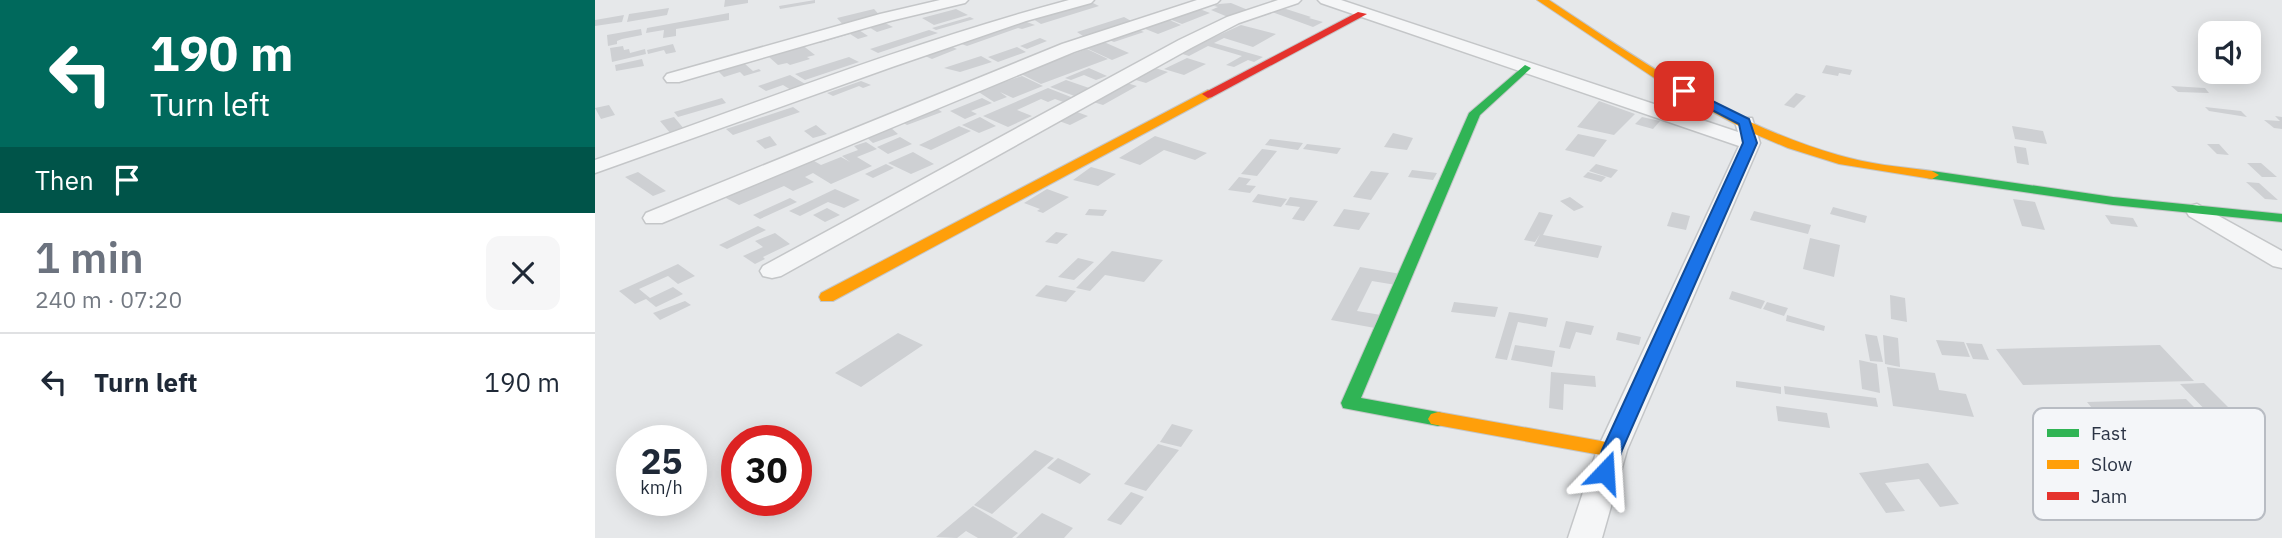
<!DOCTYPE html>
<html lang="en">
<head>
<meta charset="utf-8">
<style>
  :root { --surface:#fff; --page:#f6f6f7; --text:#1f2937; --muted:#747a83; --line:#e0e1e3; --accent:#6c737f }
  body { margin:0; font-family:"IBM Plex Sans",sans-serif; background:var(--page); color:var(--text); height:100vh; display:flex; flex-direction:column; font-size:26px; white-space:nowrap }
  * { box-sizing:border-box; margin:0 }
  p { font-size:23px; color:var(--muted) }
  .icon { flex:none; width:38px; height:38px; fill:none; stroke:currentColor; stroke-width:2; stroke-linecap:round; stroke-linejoin:round }
  .map { position:relative; flex:1; overflow:hidden }
  .sheet { display:flex; flex-direction:column; background:var(--surface); width:595px }
  .sheet>* { flex:none }
  .guide { background:#00695c; color:#fff; overflow:hidden }
  .controls { position:absolute; left:1603px; top:21px; display:grid; gap:14px }
  .controls a { display:grid; place-items:center; width:63px; height:63px; border-radius:14px; background:var(--surface); box-shadow:0 4px 18px #0003; font-size:35px }
  .speed { position:absolute; left:21px; top:425px; display:flex; gap:14px; font-size:35px; font-weight:700; text-align:center }
  .speed>* { display:grid; place-content:center; width:91px; height:91px; border-radius:50%; background:var(--surface); box-shadow:0 4px 18px #0003; line-height:1 }
  .speed small { font-size:18px; font-weight:400 }
  .speed .limit { border:10px solid #d22; background:#fff; color:#111 }
  .pin { position:absolute; display:grid; place-items:center; width:60px; height:60px; color:#fff; margin:-30px; border-radius:14px; box-shadow:0 4px 10px #0006 }
  .me { position:absolute; width:77px; margin:-38px; rotate:20deg; stroke-linejoin:round; filter:drop-shadow(0 0 5px #0008) }
  .turn { display:flex; align-items:center; gap:24px; height:147px; padding:0 35px; font-size:32px }
  .turn .icon { width:91px; height:91px; stroke-width:2.5 }
  .turn b { display:block; font-size:49px; line-height:60px }
  .then { display:flex; align-items:center; height:66px; padding:0 35px; background:#0003; gap:14px; font-size:26px }
  .round { display:grid; place-items:center; flex:none; width:74px; height:74px; border-radius:14px; background:var(--page) }
  .overview { display:flex; align-items:center; justify-content:space-between; height:119px; padding:0 35px }
  h1 { font-size:42px; font-weight:600; line-height:52px; color:var(--accent) }
  ul { padding:0; list-style:none }
  li { display:flex; align-items:center; gap:21px; height:98px; padding:0 35px; border-top:2px solid var(--line) }
  li div { flex:1 }
  li b { display:block; font-size:26px }
  li em { font-style:normal }
  main { display:flex; flex:1; min-height:0 }
  .map>svg:first-child { display:block }
</style>
</head>
<body>
<main>
<section class="sheet">
<div class="guide">
<div class="turn"><svg class="icon" aria-label="left" viewBox="0 0 24 24"><path d="M17 20v-9H6M10 6l-5 5 5 5"/></svg><div><b>190 m</b>Turn left</div></div>
<div class="then">Then<svg class="icon" aria-label="arrive" viewBox="0 0 24 24"><path d="M6 21V4h12l-3 4 3 4H6"/></svg></div>
</div>
<div class="overview"><div><h1>1 min</h1><p>240 m · 07:20</p></div><a class="round"><svg class="icon" aria-label="close" viewBox="0 0 24 24"><path d="M6 6l12 12M18 6L6 18"/></svg></a></div>
<ul>
<li><svg class="icon" aria-label="left" viewBox="0 0 24 24"><path d="M17 20v-9H6M10 6l-5 5 5 5"/></svg><div><b>Turn left</b></div><em>190 m</em></li>
</ul>
</section>
<div class="map">
<svg width="1687" height="538" viewBox="0 0 1687 538">
  <rect width="100%" height="100%" fill="#e6e8ea"/>
  <path fill="#ced0d3" d="M 130,0 L 153,0 L 153,3 L 129,7 Z
    M 220,0 L 220,3 L 185,9 L 184,6 Z
    M 496,2 L 504,6 L 446,24 L 438,19 Z
    M 636,3 L 653,10 L 633,17 L 616,10 L 623,7 L 619,6 L 624,4 Z
    M 74,8 L 72,15 L 32,22 L 34,14 Z
    M 602,8 L 615,13 L 587,24 L 574,19 Z
    M 688,8 L 716,17 L 714,18 L 728,22 L 718,27 L 677,12 Z
    M 279,9 L 287,18 L 250,27 L 242,18 Z
    M 361,9 L 373,15 L 339,25 L 327,18 Z
    M 134,13 L 134,20 L 81,29 L 81,36 L 68,38 L 69,30 L 51,33 L 52,28 Z
    M 29,15 L 27,22 L 0,26 L 0,20 Z
    M 375,17 L 379,19 L 341,30 L 337,28 Z
    M 529,17 L 538,22 L 487,39 L 484,37 L 488,36 L 482,32 Z
    M 572,19 L 586,25 L 563,34 L 548,28 Z
    M 429,21 L 440,25 L 427,29 L 423,28 L 372,46 L 364,43 Z
    M 288,22 L 298,27 L 282,32 L 272,26 Z
    M 646,25 L 681,34 L 658,47 L 629,38 L 619,43 L 668,57 L 659,62 L 653,60 L 639,67 L 631,65 L 647,56 L 613,46 L 594,56 L 584,53 Z
    M 261,28 L 273,36 L 263,39 L 255,34 L 225,43 L 221,40 Z
    M 46,29 L 47,35 L 27,39 L 22,41 L 22,44 L 13,46 L 12,35 Z
    M 334,30 L 343,33 L 283,53 L 275,49 Z
    M 544,30 L 549,32 L 519,42 L 514,40 Z
    M 445,38 L 452,41 L 432,49 L 425,46 Z
    M 509,42 L 534,53 L 517,60 L 491,48 Z
    M 78,44 L 81,52 L 71,54 L 69,50 L 53,54 L 52,50 Z
    M 206,44 L 220,55 L 212,57 L 215,59 L 195,65 L 192,63 L 183,65 L 174,57 L 150,64 L 158,71 L 164,69 L 166,71 L 149,76 L 145,72 L 129,77 L 123,71 L 101,77 L 97,74 Z
    M 28,46 L 29,50 L 34,49 L 35,53 L 50,49 L 51,54 L 17,62 L 15,48 Z
    M 355,46 L 362,49 L 337,59 L 330,56 Z
    M 422,47 L 431,52 L 403,62 L 393,57 Z
    M 492,49 L 513,59 L 446,84 L 424,73 Z
    M 386,56 L 397,62 L 365,72 L 349,68 Z
    M 254,57 L 264,62 L 210,80 L 200,74 Z
    M 592,58 L 611,64 L 589,75 L 569,69 Z
    M 47,59 L 49,66 L 21,71 L 20,65 Z
    M 1231,65 L 1257,70 L 1255,75 L 1244,73 L 1243,76 L 1227,73 Z
    M 557,67 L 573,72 L 551,83 L 534,78 Z
    M 494,68 L 512,76 L 501,80 L 489,75 L 476,80 L 470,78 Z
    M 195,75 L 212,85 L 196,90 L 188,85 L 171,91 L 163,86 Z
    M 427,76 L 448,86 L 418,98 L 405,92 L 412,97 L 399,102 L 382,91 Z
    M 471,80 L 494,88 L 486,92 L 493,95 L 485,98 L 455,87 Z
    M 266,81 L 276,85 L 268,88 L 264,86 L 238,96 L 232,93 Z
    M 528,82 L 542,86 L 508,105 L 495,101 Z
    M 1576,86 L 1610,88 L 1614,93 L 1583,92 Z
    M 453,88 L 481,99 L 471,103 L 460,99 L 453,102 L 446,99 L 422,110 L 437,116 L 413,127 L 388,116 Z
    M 1201,93 L 1211,96 L 1199,108 L 1189,105 Z
    M 127,98 L 131,103 L 83,117 L 79,112 Z
    M 387,98 L 397,103 L 376,111 L 382,114 L 370,119 L 355,111 Z
    M 1004,101 L 1040,114 L 1019,135 L 982,127 Z
    M 14,105 L 20,115 L 6,119 L 0,108 Z
    M 198,107 L 205,112 L 138,135 L 131,129 Z
    M 1610,107 L 1646,111 L 1652,117 L 1614,111 Z
    M 341,108 L 347,112 L 312,125 L 305,121 Z
    M 482,112 L 493,116 L 475,125 L 464,121 Z
    M 1680,116 L 1687,117 L 1687,129 L 1679,128 L 1669,120 L 1685,121 Z
    M 79,117 L 90,130 L 76,134 L 65,121 Z
    M 385,117 L 401,126 L 384,133 L 367,125 Z
    M 1047,117 L 1065,121 L 1058,129 L 1040,124 Z
    M 221,125 L 232,134 L 218,138 L 209,131 Z
    M 364,126 L 376,131 L 336,150 L 324,145 Z
    M 1417,126 L 1448,131 L 1452,144 L 1420,139 Z
    M 295,127 L 303,134 L 278,143 L 270,136 Z
    M 798,133 L 818,138 L 812,150 L 789,147 Z
    M 983,134 L 1012,140 L 999,157 L 970,150 Z
    M 175,136 L 182,145 L 170,149 L 161,141 Z
    M 560,136 L 612,153 L 600,160 L 569,150 L 545,165 L 524,158 Z
    M 305,137 L 317,144 L 293,154 L 282,147 Z
    M 675,139 L 708,143 L 703,150 L 670,145 Z
    M 271,142 L 282,149 L 262,157 L 277,166 L 236,184 L 218,173 L 210,177 L 219,182 L 198,191 L 189,186 L 144,205 L 129,197 L 214,158 L 226,165 L 246,157 L 255,162 L 247,156 L 263,150 L 259,146 Z
    M 712,144 L 746,148 L 742,154 L 708,149 Z
    M 1612,144 L 1624,144 L 1634,155 L 1622,154 Z
    M 1419,146 L 1431,148 L 1434,165 L 1422,163 Z
    M 667,149 L 682,151 L 662,176 L 646,174 Z
    M 318,152 L 339,164 L 316,174 L 293,163 Z
    M 1652,163 L 1666,163 L 1682,177 L 1667,177 Z
    M 291,164 L 299,168 L 278,178 L 270,174 Z
    M 1001,164 L 1023,170 L 1016,178 L 994,171 Z
    M 496,167 L 521,174 L 503,186 L 478,180 Z
    M 817,170 L 842,173 L 838,180 L 813,177 Z
    M 776,171 L 794,173 L 776,200 L 758,197 Z
    M 43,172 L 71,191 L 58,196 L 30,177 Z
    M 993,172 L 1011,177 L 1006,182 L 988,177 Z
    M 644,177 L 656,179 L 651,185 L 661,186 L 655,193 L 633,190 Z
    M 1651,182 L 1664,183 L 1683,200 L 1670,199 Z
    M 240,189 L 265,200 L 249,208 L 233,202 L 205,216 L 194,211 Z
    M 452,189 L 474,197 L 448,213 L 442,211 L 445,209 L 429,203 Z
    M 663,194 L 692,199 L 686,207 L 657,202 Z
    M 695,197 L 723,201 L 709,221 L 697,219 L 705,207 L 690,205 Z
    M 975,197 L 989,207 L 979,211 L 965,201 Z
    M 195,198 L 202,202 L 165,219 L 158,215 Z
    M 1418,199 L 1440,202 L 1450,230 L 1427,226 Z
    M 1238,207 L 1272,216 L 1270,223 L 1235,214 Z
    M 232,208 L 245,215 L 230,222 L 218,215 Z
    M 494,209 L 512,210 L 508,216 L 490,215 Z
    M 749,209 L 775,213 L 764,230 L 738,226 Z
    M 1159,211 L 1216,225 L 1213,234 L 1155,220 Z
    M 944,212 L 958,215 L 948,235 L 1007,246 L 1003,258 L 939,246 L 945,234 L 940,242 L 929,240 Z
    M 1077,212 L 1095,216 L 1091,230 L 1072,226 Z
    M 1510,215 L 1538,218 L 1543,227 L 1516,224 Z
    M 163,226 L 171,230 L 132,249 L 124,245 Z
    M 461,232 L 473,234 L 462,244 L 450,242 Z
    M 180,233 L 195,244 L 168,257 L 170,259 L 160,264 L 148,256 L 168,247 L 160,241 Z
    M 1215,238 L 1245,245 L 1239,277 L 1208,269 Z
    M 517,251 L 568,260 L 549,282 L 510,275 L 495,291 L 481,288 Z
    M 483,258 L 499,262 L 479,280 L 463,277 Z
    M 83,264 L 100,276 L 83,284 L 73,276 L 44,289 L 55,298 L 78,287 L 88,294 L 61,307 L 51,299 L 40,304 L 24,291 Z
    M 765,267 L 806,274 L 801,285 L 777,281 L 762,311 L 786,315 L 780,328 L 736,320 Z
    M 451,285 L 481,291 L 471,302 L 440,296 Z
    M 1137,291 L 1170,301 L 1166,309 L 1134,299 Z
    M 1295,295 L 1310,298 L 1312,322 L 1296,319 Z
    M 90,301 L 96,305 L 65,320 L 58,313 Z
    M 859,302 L 903,307 L 900,317 L 856,312 Z
    M 1172,302 L 1193,308 L 1189,316 L 1168,309 Z
    M 914,312 L 953,318 L 951,327 L 923,322 L 912,360 L 900,358 Z
    M 1192,315 L 1230,326 L 1229,331 L 1191,321 Z
    M 971,321 L 999,326 L 996,335 L 981,332 L 975,349 L 964,347 Z
    M 1023,332 L 1046,337 L 1044,345 L 1021,340 Z
    M 303,333 L 328,345 L 266,387 L 240,373 Z
    M 1270,334 L 1282,336 L 1288,362 L 1275,361 Z
    M 1288,335 L 1303,338 L 1305,367 L 1290,364 Z
    M 1341,340 L 1369,342 L 1375,357 L 1347,355 Z
    M 1371,343 L 1387,344 L 1394,360 L 1378,359 Z
    M 920,345 L 960,351 L 957,367 L 916,360 Z
    M 1565,345 L 1599,381 L 1428,385 L 1401,349 Z
    M 1264,360 L 1282,364 L 1285,393 L 1267,389 Z
    M 1292,367 L 1340,373 L 1344,390 L 1371,394 L 1379,417 L 1298,406 Z
    M 956,372 L 1000,376 L 1001,387 L 969,384 L 968,410 L 954,408 Z
    M 1141,381 L 1186,387 L 1186,394 L 1141,387 Z
    M 1609,383 L 1646,420 L 1621,421 L 1585,384 Z
    M 1189,386 L 1281,398 L 1283,407 L 1190,394 Z
    M 1591,399 L 1613,421 L 1546,424 L 1619,498 L 1578,497 L 1513,426 L 1539,424 L 1511,425 L 1492,402 Z
    M 1181,406 L 1232,413 L 1235,428 L 1183,421 Z
    M 577,424 L 598,430 L 586,447 L 565,442 Z
    M 563,444 L 584,450 L 551,491 L 529,484 Z
    M 440,450 L 459,458 L 397,514 L 379,505 Z
    M 463,458 L 496,474 L 485,484 L 452,468 Z
    M 1333,463 L 1364,504 L 1345,507 L 1324,479 L 1290,483 L 1310,511 L 1291,513 L 1264,473 Z
    M 536,492 L 549,497 L 526,525 L 512,520 Z
    M 378,506 L 423,533 L 417,538 L 383,538 L 371,531 L 362,538 L 341,537 Z
    M 447,513 L 478,528 L 469,538 L 421,538 Z"/>
  <g fill="none" stroke-linecap="round" stroke-linejoin="round">
    <defs>
      <path id="street" d="M 345,0 L 373,0 L 370,3 L 295,21 L 84,82 L 72,82 L 69,78 L 72,74 L 285,14 Z
        M 474,0 L 499,0 L 496,3 L 431,21 L 297,67 L 0,173 L 0,160 C 157,105 313,43 474,0 Z
        M 602,0 L 625,0 L 622,3 L 479,52 L 67,223 L 51,223 L 48,218 L 51,213 L 467,44 Z
        M 683,0 L 706,0 L 703,3 L 644,23 L 596,48 L 186,276 L 177,278 L 168,276 L 165,271 L 168,266 L 584,40 L 632,17 Z
        M 723,0 L 746,0 L 1143,132 L 1140,122 L 1143,118 L 1157,118 L 1165,143 L 1032,450 L 1007,538 L 973,538 L 1002,450 L 1144,146 L 726,3 Z
        M 1602,204 L 1687,251 L 1687,268 L 1678,266 L 1594,216 L 1591,211 L 1594,206 Z"/>
      <path id="fast" d="M 930,65 L 936,68 L 934,70 L 885,115 L 766,398 L 843,412 L 850,414 L 853,419 L 850,424 L 843,426 L 748,408 L 746,403 L 874,113 Z
        M 1337,171 L 1518,197 L 1687,214 L 1687,222 L 1518,205 L 1332,178 L 1330,175 Z"/>
      <path id="slow" d="M 942,0 L 954,0 C 1045,60 1136,125 1243,155 C 1273,164 1306,167 1337,171 L 1344,175 L 1337,179 L 1244,164 L 1193,148 L 1155,132 L 1082,93 Z
        M 613,90 L 619,94 L 617,97 L 238,301 L 226,301 L 224,297 L 226,293 Z
        M 843,412 L 1017,443 L 1024,445 L 1027,450 L 1024,455 L 1017,457 L 836,424 L 833,419 L 836,414 Z"/>
      <path id="jam" d="M 763,12 L 772,14 L 617,97 L 613,98 L 607,94 Z"/>
    </defs>
    <use href="#street" stroke="#c4c6c8" stroke-width="3"/>
    <use href="#fast" stroke="#c4c6c8" stroke-width="2"/>
    <use href="#slow" stroke="#c4c6c8" stroke-width="2"/>
    <use href="#jam" stroke="#c4c6c8" stroke-width="2"/>
    <use href="#street" fill="#f5f6f7" fill-rule="evenodd"/>
    <use href="#fast" fill="#30b455" fill-rule="evenodd"/>
    <use href="#slow" fill="#ff9f0a" fill-rule="evenodd"/>
    <use href="#jam" fill="#e5322d" fill-rule="evenodd"/>
  </g>
  <path fill="#1a73e8" stroke="#114b97" stroke-width="2" d="M 1089,87 L 1154,119 L 1162,143 L 1027,450 L 1018,478 L 1010,480 L 1003,478 L 1000,472 L 1007,450 L 1148,143 L 1144,124 L 1084,93 L 1084,88 Z"/>
  <rect x="1438" y="408" width="232" height="112" rx="10" fill="#f4f6f9" stroke="#b8bcc3" stroke-width="2"/>
  <rect x="1452" y="429" width="32" height="8" fill="#30b455"/>
  <rect x="1452" y="460" width="32" height="9" fill="#ff9f0a"/>
  <rect x="1452" y="492" width="32" height="8" fill="#e5322d"/>
  <g font-size="19" fill="#2b3445">
    <text x="1496" y="440">Fast</text>
    <text x="1496" y="471">Slow</text>
    <text x="1496" y="503">Jam</text>
  </g>
</svg>
<div class="controls">
<a><svg class="icon" aria-label="sound" viewBox="0 0 24 24"><path d="M4 9h4l5-4v14l-5-4H4zM17 9q2 3 0 6"/></svg></a>
</div>
<div class="speed"><div>25<small>km/h</small></div><div class="limit">30</div></div>
<div class="pin" style="left:1089px;top:91px;background:#d93025"><svg class="icon" aria-label="arrive" viewBox="0 0 24 24"><path d="M6 21V4h12l-3 4 3 4H6"/></svg></div>
<svg class="me" style="left:1010px;top:472px" viewBox="-20 -20 40 40"><path d="M0-17L14 15 0 8-14 15z" fill="#1a73e8" stroke="#fff" stroke-width="4"/></svg>
</div>
</main>
</body>
</html>
